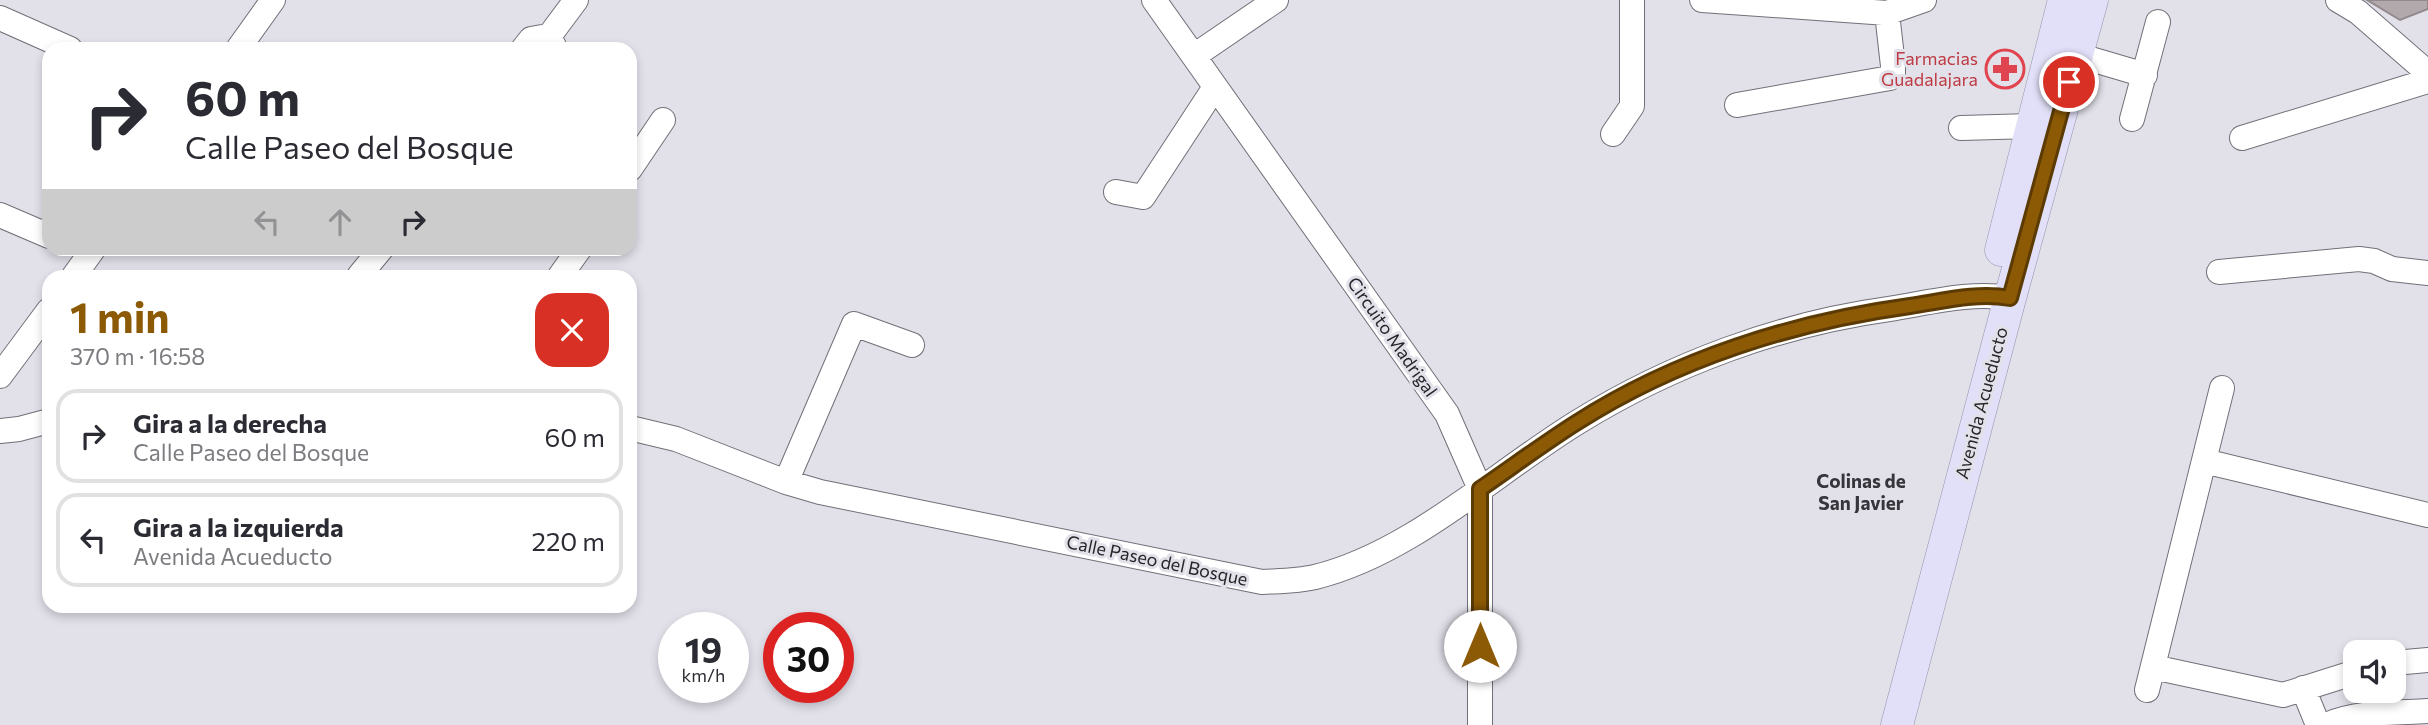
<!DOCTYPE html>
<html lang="es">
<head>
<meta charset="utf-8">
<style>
  :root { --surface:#fff; --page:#f7f7f7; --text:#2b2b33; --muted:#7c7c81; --line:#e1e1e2; --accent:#8c5905 }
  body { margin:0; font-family:Commissioner,sans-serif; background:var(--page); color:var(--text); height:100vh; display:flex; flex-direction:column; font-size:26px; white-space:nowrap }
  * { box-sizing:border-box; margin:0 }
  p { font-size:23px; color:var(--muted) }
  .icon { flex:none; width:38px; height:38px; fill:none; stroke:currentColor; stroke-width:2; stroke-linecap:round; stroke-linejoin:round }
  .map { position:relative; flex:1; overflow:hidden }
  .sheet { position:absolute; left:42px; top:270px; width:595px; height:343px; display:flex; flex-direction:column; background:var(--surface); border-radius:21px; box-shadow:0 4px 10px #0003 }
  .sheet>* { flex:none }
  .guide { position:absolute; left:42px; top:42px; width:595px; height:214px; border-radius:21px; box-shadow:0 4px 10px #0003; background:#fff; color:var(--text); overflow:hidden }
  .buttons { position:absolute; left:2343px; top:640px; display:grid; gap:14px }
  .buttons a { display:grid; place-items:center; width:63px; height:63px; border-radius:14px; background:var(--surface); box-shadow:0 4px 10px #0003; font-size:35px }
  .speed { position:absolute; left:658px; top:612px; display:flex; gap:14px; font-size:35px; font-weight:700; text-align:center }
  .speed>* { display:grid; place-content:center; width:91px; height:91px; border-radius:50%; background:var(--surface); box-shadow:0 4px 10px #0003; line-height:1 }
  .speed small { font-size:18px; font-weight:400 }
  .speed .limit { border:10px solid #d22; background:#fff; color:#111 }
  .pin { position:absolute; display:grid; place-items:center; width:60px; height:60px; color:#fff; margin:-30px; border:4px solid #fff; border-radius:50%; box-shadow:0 2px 7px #0007 }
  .me { position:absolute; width:77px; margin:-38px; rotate:0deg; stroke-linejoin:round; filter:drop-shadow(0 0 5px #0008) }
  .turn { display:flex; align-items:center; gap:24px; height:147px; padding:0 28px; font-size:32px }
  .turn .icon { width:91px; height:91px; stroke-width:2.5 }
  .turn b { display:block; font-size:49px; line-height:60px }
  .lanes { display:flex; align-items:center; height:66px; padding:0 28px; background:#0003; justify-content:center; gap:35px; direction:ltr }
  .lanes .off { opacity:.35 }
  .round { display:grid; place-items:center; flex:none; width:74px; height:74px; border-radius:21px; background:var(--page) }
  .overview { display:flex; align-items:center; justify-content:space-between; height:119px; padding:0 28px }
  h1 { font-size:42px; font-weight:700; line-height:52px; color:var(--accent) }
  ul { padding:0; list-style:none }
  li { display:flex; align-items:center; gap:21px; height:94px; margin:0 14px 10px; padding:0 14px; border:4px solid var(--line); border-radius:21px }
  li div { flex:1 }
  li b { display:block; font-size:26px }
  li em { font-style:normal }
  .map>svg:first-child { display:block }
</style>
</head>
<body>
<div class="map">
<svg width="2428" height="725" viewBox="0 0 2428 725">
  <rect width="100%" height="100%" fill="#e2e1ea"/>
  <path fill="#b2a9ad" stroke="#92898d" stroke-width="2" d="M 2367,0 L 2428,0 L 2428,9 L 2400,20 Z"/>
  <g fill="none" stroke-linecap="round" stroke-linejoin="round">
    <defs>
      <path id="minor" d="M 1154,0 L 1447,414 L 1480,489 L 1480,725
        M 1702,0 L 1887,13 L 1924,0
        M 2338,0 L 2358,12 L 2428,73
        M 0,18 L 70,49
        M 547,39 L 576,0
        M 238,49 L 273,0
        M 523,49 L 531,39 L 542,37 L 553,44 L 555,49
        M 2077,55 L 2145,75
        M 1194,56 L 1276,0
        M 1737,105 L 1890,78 L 1893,74 L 1893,66 L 1887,13
        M 2132,119 L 2158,22
        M 1961,128 L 2032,126
        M 1613,134 L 1632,106 L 1632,0
        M 2242,138 L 2428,81
        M 630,169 L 663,120
        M 1116,192 L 1143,197 L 1215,87
        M 0,215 L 49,236
        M 2219,272 L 2359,259 L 2374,261 L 2392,269 L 2428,273
        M 74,276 L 94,248
        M 359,276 L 382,248
        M 560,276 L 580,248
        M 0,376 L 49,310
        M 630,428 L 676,439 L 786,482 L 820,492 L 1262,582 C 1279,581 1298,581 1315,577 C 1410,554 1495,473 1578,422 C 1672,364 1780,324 1889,309 C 1928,303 1971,291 2010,298
        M 0,431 L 19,429 L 49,421
        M 2204,461 L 2428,515
        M 786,482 L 854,324 L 912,345
        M 2394,663 L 2428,660
        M 2153,667 L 2283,695 L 2356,672
        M 2303,688 L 2318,725
        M 2147,690 L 2222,388
        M 2326,725 C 2357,711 2395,713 2428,711"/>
      <path id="major" d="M 2001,250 L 2064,0
        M 1897,725 L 2010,298 L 2092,0"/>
    </defs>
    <use href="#minor" stroke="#717078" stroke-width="26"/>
    <use href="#major" stroke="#9392ac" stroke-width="33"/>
    <use href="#minor" stroke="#fff" stroke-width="24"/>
    <use href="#major" stroke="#e1e0f8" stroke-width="32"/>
  </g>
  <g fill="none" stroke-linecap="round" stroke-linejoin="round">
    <defs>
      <path id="route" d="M 1480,646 L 1480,489 C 1512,467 1543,444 1576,423 C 1676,359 1793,322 1910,306 C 1943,301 1977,292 2010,298 L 2069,82"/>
    </defs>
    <use href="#route" stroke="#5b3a03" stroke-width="18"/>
    <use href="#route" stroke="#8c5905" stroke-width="12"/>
  </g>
  <defs>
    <symbol id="pharmacy-ring" viewBox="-11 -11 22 22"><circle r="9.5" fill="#e2e1ea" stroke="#e0444e" stroke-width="1.5"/><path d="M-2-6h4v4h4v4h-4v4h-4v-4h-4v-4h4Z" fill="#e0444e"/></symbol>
  </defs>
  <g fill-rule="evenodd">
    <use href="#pharmacy-ring" x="1983" y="47" width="44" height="44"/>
  </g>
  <g text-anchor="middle" stroke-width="6" stroke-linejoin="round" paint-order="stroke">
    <g font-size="18" fill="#be3a42" stroke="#e2e1ea" text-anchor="end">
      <text x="1978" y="65">Farmacias<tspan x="1978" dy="21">Guadalajara</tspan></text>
    </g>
    <g font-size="18" fill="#262528" stroke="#e2e1ea">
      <text transform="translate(1392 337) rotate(55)" y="6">Circuito Madrigal</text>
      <text transform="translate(1982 403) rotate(-75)" y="6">Avenida Acueducto</text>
      <text transform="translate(1157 561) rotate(12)" y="6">Calle Paseo del Bosque</text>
    </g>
    <g font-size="19" font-weight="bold" fill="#35353b" stroke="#e2e1ea">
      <text x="1861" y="488">Colinas de<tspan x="1861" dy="22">San Javier</tspan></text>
    </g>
  </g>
</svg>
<div class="buttons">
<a><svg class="icon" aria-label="sound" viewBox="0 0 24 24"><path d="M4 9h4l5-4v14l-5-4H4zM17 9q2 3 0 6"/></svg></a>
</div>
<div class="speed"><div>19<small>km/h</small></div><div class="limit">30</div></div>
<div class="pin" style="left:2069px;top:82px;background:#d93025"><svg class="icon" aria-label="arrive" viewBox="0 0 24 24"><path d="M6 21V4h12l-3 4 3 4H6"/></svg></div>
<svg class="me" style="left:1480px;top:646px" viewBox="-20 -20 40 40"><circle r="19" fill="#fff"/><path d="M0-13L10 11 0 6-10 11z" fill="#8c5905"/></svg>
<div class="guide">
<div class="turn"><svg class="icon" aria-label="right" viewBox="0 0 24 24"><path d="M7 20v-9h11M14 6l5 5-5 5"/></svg><div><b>60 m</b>Calle Paseo del Bosque</div></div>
<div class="lanes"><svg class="icon off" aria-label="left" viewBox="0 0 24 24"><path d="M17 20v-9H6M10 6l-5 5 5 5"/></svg><svg class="icon off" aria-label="ahead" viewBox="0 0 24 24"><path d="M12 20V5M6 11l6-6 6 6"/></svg><svg class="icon" aria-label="right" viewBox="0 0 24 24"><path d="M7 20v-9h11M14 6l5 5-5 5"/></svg></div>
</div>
<section class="sheet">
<div class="overview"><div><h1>1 min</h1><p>370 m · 16:58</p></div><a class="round" style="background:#d93025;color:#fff"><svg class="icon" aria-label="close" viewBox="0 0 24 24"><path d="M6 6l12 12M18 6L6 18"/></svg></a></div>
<ul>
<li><svg class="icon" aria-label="right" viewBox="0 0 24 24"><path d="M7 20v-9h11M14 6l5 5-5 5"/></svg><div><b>Gira a la derecha</b><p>Calle Paseo del Bosque</p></div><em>60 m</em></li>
<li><svg class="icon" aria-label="left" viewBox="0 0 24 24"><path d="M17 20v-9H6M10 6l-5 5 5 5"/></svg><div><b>Gira a la izquierda</b><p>Avenida Acueducto</p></div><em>220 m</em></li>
</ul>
</section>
</div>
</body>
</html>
